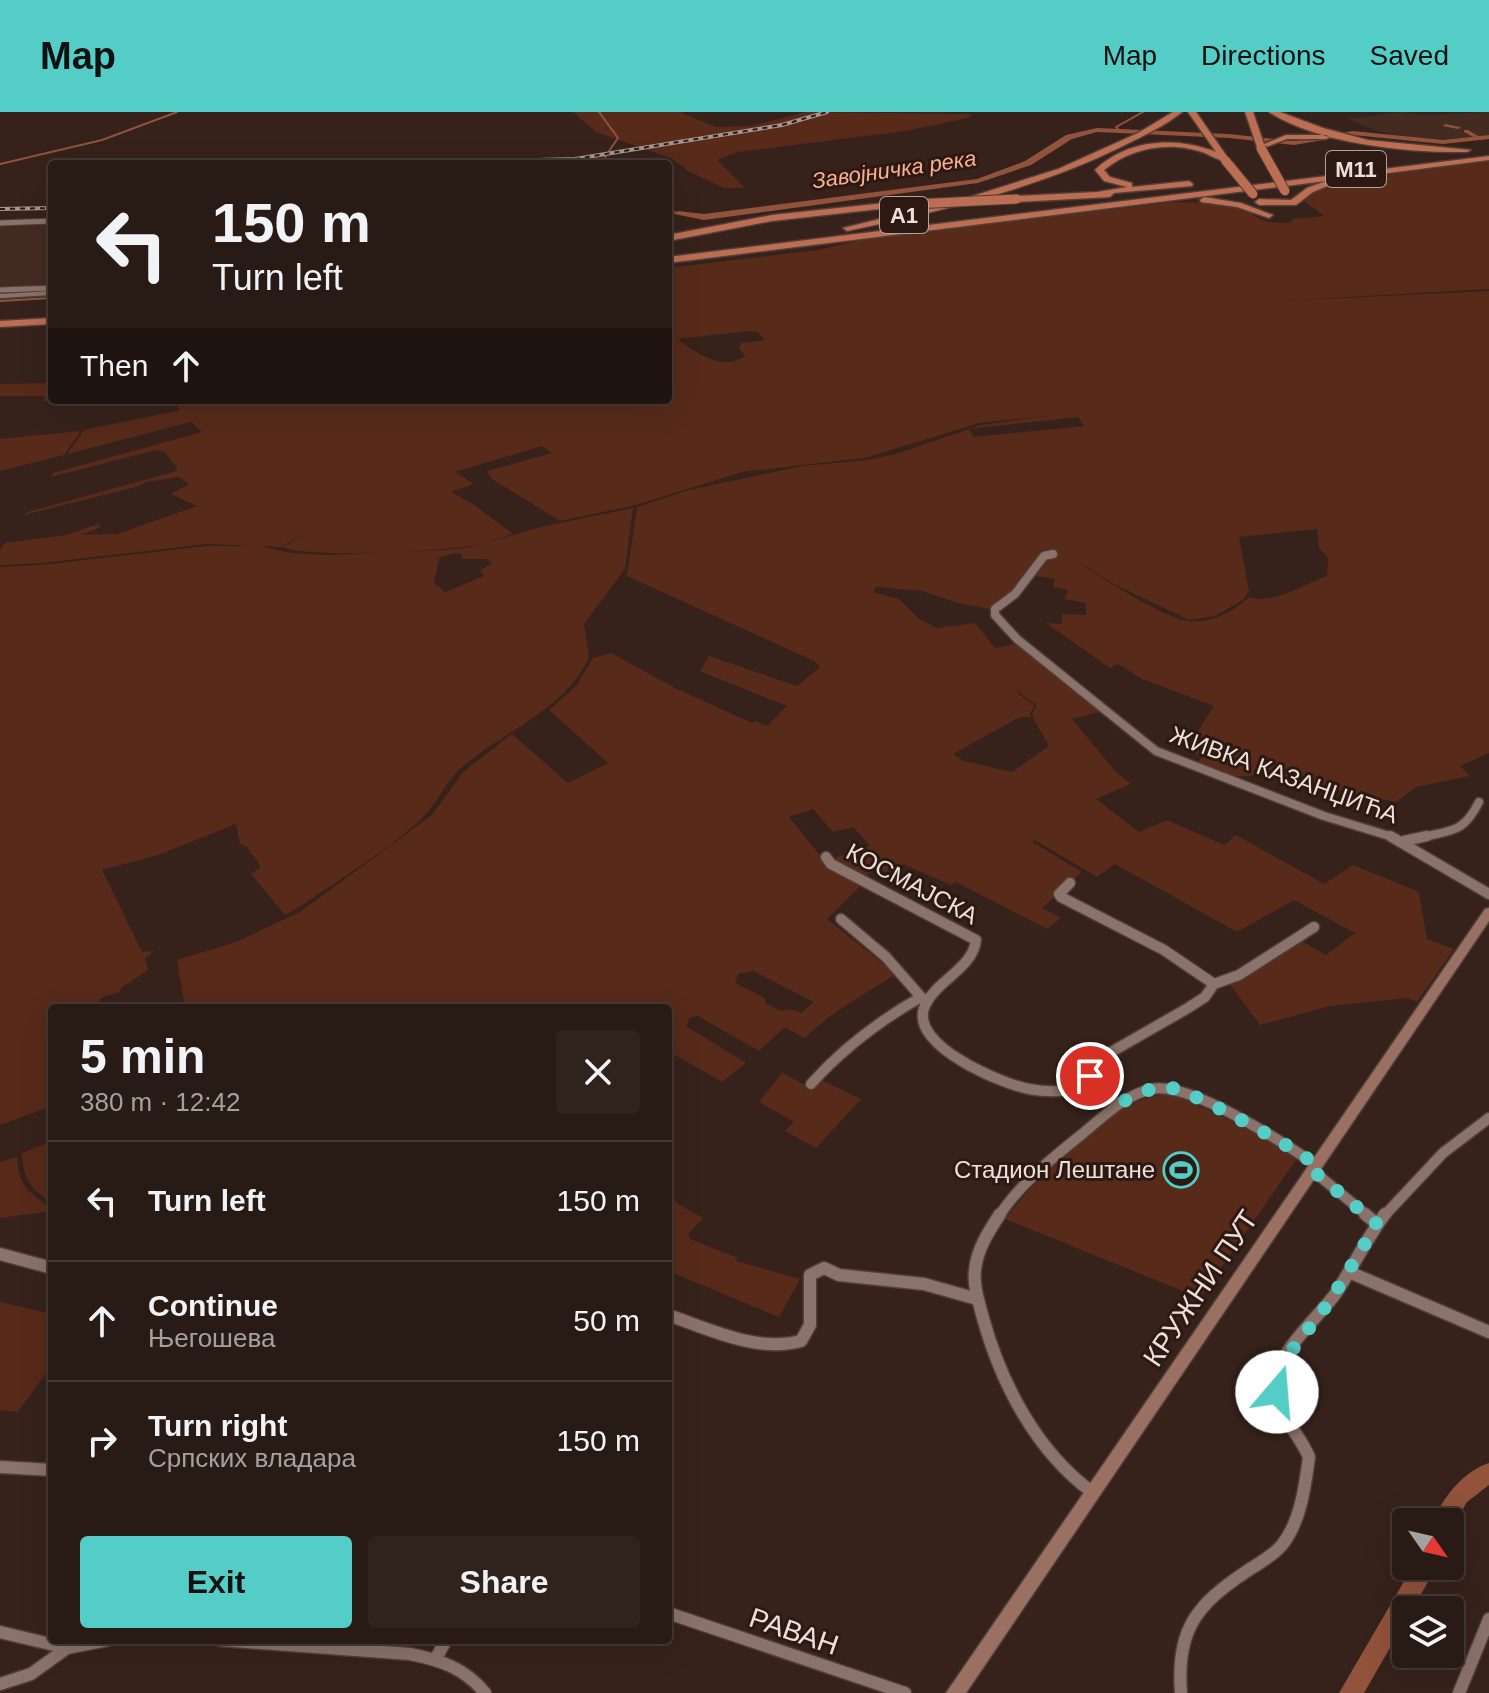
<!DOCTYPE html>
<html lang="en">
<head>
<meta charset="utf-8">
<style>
  :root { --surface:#281a14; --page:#30231d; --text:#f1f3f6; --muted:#a5a1a0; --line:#443834; --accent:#54cdc6 }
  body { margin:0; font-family:Helvetica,sans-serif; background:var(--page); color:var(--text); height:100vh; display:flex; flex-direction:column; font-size:30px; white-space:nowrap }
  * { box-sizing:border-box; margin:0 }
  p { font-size:26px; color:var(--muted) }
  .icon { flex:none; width:44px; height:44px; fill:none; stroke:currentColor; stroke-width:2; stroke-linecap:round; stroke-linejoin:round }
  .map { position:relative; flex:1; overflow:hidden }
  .details { position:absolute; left:48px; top:892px; width:624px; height:640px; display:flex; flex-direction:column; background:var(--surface); border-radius:8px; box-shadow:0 8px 32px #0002,0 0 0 2px var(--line) }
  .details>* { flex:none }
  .banner { position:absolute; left:48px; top:48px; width:624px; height:244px; border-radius:8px; box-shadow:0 8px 32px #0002,0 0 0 2px var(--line); background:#281a14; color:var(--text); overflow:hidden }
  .needle { width:52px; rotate:124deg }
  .tools { position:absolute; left:1392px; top:1396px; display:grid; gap:16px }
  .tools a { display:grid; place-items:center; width:72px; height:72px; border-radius:8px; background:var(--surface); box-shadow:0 8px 32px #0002,0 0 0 2px var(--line); font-size:40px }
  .pin { position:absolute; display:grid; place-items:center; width:68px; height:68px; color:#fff; margin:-34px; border:4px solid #fff; border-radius:50%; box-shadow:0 2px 8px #0007 }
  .me { position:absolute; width:88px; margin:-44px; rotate:18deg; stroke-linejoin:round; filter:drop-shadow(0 0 6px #0008) }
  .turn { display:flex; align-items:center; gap:28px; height:168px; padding:0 32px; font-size:36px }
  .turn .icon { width:104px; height:104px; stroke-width:2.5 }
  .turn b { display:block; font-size:56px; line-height:68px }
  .then { display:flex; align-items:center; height:76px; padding:0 32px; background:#0003; gap:16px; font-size:30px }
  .round { display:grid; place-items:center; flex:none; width:84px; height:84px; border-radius:8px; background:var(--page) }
  .summary { display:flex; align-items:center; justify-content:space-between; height:136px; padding:0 32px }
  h1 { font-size:48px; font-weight:600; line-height:60px }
  .primary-button { display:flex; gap:16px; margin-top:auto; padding:16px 32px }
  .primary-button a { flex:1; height:92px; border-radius:8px; background:var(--accent); color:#111; font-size:32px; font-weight:600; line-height:92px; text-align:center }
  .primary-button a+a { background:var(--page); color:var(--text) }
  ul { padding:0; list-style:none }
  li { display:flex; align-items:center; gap:24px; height:120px; padding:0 32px; border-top:2px solid var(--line) }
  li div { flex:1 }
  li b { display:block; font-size:30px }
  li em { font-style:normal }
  header { display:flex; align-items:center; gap:48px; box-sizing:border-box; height:112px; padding:0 40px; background:var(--accent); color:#111 }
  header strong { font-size:38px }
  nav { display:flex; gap:44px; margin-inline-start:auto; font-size:28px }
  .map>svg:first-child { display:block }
</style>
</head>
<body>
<header>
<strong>Map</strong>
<nav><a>Map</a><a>Directions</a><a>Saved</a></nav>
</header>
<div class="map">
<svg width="1489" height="1581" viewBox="0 0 1489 1581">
  <rect width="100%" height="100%" fill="#36221b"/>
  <path fill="#442b22" d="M 1401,0 L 1424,3 L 1489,0 L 1489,23 L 1453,28 L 1429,28 L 1380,20 L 1347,7 Z
    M 52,108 L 52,184 L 0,188 L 0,110 Z"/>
  <path fill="#572a1a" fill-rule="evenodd" d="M 573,0 L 680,0 L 716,15 L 751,14 L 806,0 L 973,2 L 968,6 L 905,19 L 737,40 L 717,48 L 745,76 L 724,76 L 688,59 L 671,46 L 596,20 Z
    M 1489,47 L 1489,177 L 1279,189 L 1489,179 L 1489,641 L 1460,654 L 1470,664 L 1416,675 L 1396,690 L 1263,663 L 1227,665 L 1193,655 L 1202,645 L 1187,637 L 1214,594 L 1142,567 L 1118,552 L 1110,556 L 1046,511 L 1062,512 L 1062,502 L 1086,503 L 1086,491 L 1064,487 L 1068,478 L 1053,475 L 1055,467 L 1030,463 L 994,498 L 958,491 L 922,479 L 876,475 L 873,480 L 899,487 L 919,507 L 937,516 L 975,511 L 995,536 L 1020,531 L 1103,599 L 1072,607 L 1116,660 L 1131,672 L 1096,687 L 1139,720 L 1167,708 L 1224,733 L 1236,723 L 1324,772 L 1353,753 L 1419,780 L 1427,827 L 1454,837 L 1417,890 L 1408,886 L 1330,894 L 1260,913 L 1229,871 L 1298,827 L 1326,843 L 1355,821 L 1294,788 L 1237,820 L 1115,752 L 1097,765 L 1035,728 L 1032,730 L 1082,760 L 1042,796 L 1061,806 L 1047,817 L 956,770 L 951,773 L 903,752 L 891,762 L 876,756 L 864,765 L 834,750 L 834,746 L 870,734 L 853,715 L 833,720 L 813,697 L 789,705 L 828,753 L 863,771 L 827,807 L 896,862 L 834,901 L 804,926 L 785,915 L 759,939 L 698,904 L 690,906 L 686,914 L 746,951 L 722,970 L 668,939 L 668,896 L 185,896 L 177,848 L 236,830 L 300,800 L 432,703 L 463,660 L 512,622 L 568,671 L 608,651 L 549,598 L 577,573 L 593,546 L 611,541 L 675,576 L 752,611 L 756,609 L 767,614 L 787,594 L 700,559 L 709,544 L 797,574 L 820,555 L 814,549 L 627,464 L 637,395 L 685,379 L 802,354 L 867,348 L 896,342 L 981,313 L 1048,304 L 979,311 L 865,346 L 742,360 L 636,393 L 560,409 L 492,367 L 487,359 L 552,341 L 542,334 L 455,360 L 474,372 L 451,380 L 473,392 L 513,422 C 499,426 485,432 471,434 C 435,439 313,447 283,435 L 315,415 L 281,435 L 207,432 L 42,451 L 0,453 L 0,437 L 5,431 L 66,423 L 98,412 L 101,415 L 81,423 L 117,422 L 197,394 L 171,382 L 189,372 L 179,365 L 146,370 L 136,375 L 24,403 L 27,400 L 177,359 L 177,356 L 165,340 L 156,338 L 51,365 L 53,361 L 202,320 L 191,310 L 67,342 L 84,318 L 180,298 L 177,295 L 207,288 L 668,288 L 668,156 L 818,138 L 865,127 L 1174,90 L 1221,91 L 1256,101 L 1252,103 L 1268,110 L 1289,111 L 1293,107 L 1324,104 L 1303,88 L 1310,79 L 1329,72 ZM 748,219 L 757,220 L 765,228 L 741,231 L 739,236 L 745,244 C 724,260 695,241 678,227 ZM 1078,305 L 1084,314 L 973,325 L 969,317 ZM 1317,417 L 1319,436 L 1328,446 L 1327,464 C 1305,472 1272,493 1249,485 C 1233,500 1211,512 1188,509 C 1164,506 1095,462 1074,447 L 1112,471 L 1189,508 L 1215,504 L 1243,488 L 1249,479 L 1239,425 ZM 1016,573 L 1020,581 L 1037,594 L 1032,601 L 1033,606 L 1049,634 L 1012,660 L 964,649 L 953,642 L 1020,605 L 1031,605 L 1030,601 L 1035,594 L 1019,582 ZM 753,859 L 814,890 L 801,901 L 790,897 L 781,899 L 765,891 L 765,886 L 735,871 L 738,862 Z
    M 52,271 L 52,288 L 73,288 L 44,289 L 44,284 L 0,284 L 0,272 Z
    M 81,319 L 64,343 L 0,359 L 0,327 Z
    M 633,396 L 625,457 L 584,512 L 589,545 C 566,598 501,620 460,657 C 447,669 439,687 427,701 C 396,734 336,769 298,796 L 285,803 L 251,762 L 261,755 L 247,735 L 240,732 L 236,712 L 158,743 L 102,758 L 142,840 L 154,839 L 145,846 L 148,858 L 121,876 L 120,880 L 103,885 L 92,896 L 52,896 L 52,994 L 0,1013 L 0,455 L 41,453 L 206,434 L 258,434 L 292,441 L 328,443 L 444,438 L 471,435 L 545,414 ZM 455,441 L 462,442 L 462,447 L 487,447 L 492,452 L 480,458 L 484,464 L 445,480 L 434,471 L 439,446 Z
    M 782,961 L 813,977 L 821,968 L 861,987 L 816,1036 L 785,1019 L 794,1010 L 759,990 Z
    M 1166,982 L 1183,986 L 1279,1033 L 1296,1048 L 1200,1186 L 1005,1107 C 1044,1059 1101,990 1166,982 Z
    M 52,1029 L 52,1071 L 47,1073 L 52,1077 L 52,1092 C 29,1073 24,1071 22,1041 Z
    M 17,1045 C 20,1082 30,1076 52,1099 L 0,1106 L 0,1050 Z
    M 668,1086 L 703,1106 L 689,1121 L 690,1127 L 738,1146 L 736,1149 L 800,1167 L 779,1205 L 668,1159 Z
    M 0,1190 L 52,1202 L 52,1253 L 18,1300 L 0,1298 Z"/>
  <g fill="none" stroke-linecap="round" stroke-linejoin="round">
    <path stroke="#92523b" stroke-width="2" d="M 599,0 L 618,26 L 607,42
      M 1120,19 L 1116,15 L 1143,0
      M 0,52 L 102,28 L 177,0
      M 601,52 L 606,44
      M 668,96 L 678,102
      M 0,189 L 52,186"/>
    <path fill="#92523b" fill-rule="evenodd" d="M 1445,12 L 1460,15 L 1460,16 L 1458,17 L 1443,14 Z
      M 1464,18 L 1468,18 L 1483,27 L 1479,28 L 1464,20 Z"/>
    <path fill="#92523b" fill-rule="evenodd" d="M 1097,16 L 1229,22 L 1294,29 L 1353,19 L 1443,28 L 1489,23 L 1489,27 L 1443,32 L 1353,23 L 1294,33 L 1229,26 L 1097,20 L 1072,27 L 1031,53 L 978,71 L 704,108 L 674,102 L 678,99 L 704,102 L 977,67 L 1025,49 L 1066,23 Z
      M 1489,1351 L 1489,1373 L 1467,1390 L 1451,1417 L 1450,1410 L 1432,1410 C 1444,1385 1462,1360 1489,1351 Z
      M 1413,1454 L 1437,1454 L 1412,1498 L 1406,1498 L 1406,1508 L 1364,1581 L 1339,1581 Z"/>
    <defs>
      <path id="minor-far3" d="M 0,111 L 52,109
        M 0,178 L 52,176"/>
      <path id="minor-far2" d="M 1053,442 L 1044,444 L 1015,482 L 995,497 L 995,503 L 1017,527 L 1156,639 L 1324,704 L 1396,726
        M 1419,726 C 1451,718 1463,722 1479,690"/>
      <path id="minor-far1" d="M 1390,724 L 1489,782
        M 1404,729 L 1427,724
        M 826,745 L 831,752 L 976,828 C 973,857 934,869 924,896 C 911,934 1002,972 1029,977 C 1050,981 1071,980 1091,973
        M 1070,771 L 1059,782 L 1061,785 L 1164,838 L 1214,872
        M 841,807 L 886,845 L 921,885
        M 811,972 C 843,936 879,909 921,885 L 926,891
        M 1119,992 L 1091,973 L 1094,957 L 1106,943 L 1188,896 L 1205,885 L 1214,872 L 1239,863 L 1314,815
        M 1312,1058 L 1368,1104
        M 999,1104 C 1020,1072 1051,1047 1081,1023 C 1103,1005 1124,983 1152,977 C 1189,969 1284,1031 1316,1053
        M 1384,1104 L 1443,1041 L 1489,1006"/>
      <path id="minor" d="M 1000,1102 C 989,1119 977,1137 975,1158 C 973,1173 979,1191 983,1206 C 1001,1271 1036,1339 1092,1380
        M 1365,1102 L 1377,1112
        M 0,1142 L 52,1156
        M 1349,1160 L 1489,1220
        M 668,1203 C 709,1217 757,1241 801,1229 L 810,1213 L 810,1163 L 824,1156 L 839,1163 L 924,1172 L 977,1187
        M 0,1355 L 52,1358
        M 668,1501 L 905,1581
        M 0,1520 L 67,1536
        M 220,1528 L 410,1542 C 440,1548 465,1556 485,1581
        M 435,1548 L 446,1528
        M 0,1572 L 31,1562 L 67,1536 L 108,1528
        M 1181,1581 C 1176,1518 1196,1493 1247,1459 C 1259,1451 1273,1444 1282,1433 C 1301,1409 1305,1374 1309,1345 C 1300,1323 1279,1304 1276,1279 C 1273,1241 1316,1209 1336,1181 C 1353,1155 1366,1127 1385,1102
        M 1459,1581 L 1489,1507"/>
      <path id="tertiary" d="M 52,179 L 52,183 L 0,186 L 0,182 Z"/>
      <path id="secondary" d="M 1489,796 L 1489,809 L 966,1581 L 946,1581 L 1485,797 Z"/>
      <path id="motorway" d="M 1173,0 L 1182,0 C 1165,14 1143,24 1123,34 C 1036,77 941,99 847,119 L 843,116 L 973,84 L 1058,57 L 1138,21 Z
        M 1188,0 L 1196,0 L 1226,43 L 1228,50 C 1218,49 1209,42 1199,39 C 1165,29 1130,37 1104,58 L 1110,65 L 1132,71 L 1132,75 L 1189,69 L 1193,72 L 1192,74 L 1114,81 L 1110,85 L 1017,90 L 1013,87 L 1017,84 L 1097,80 L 1127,75 L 1104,69 L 1095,58 C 1127,27 1176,24 1216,40 Z
        M 1245,0 L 1253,0 L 1264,32 L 1286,23 L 1326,23 L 1330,25 L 1326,27 L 1287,27 L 1258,38 Z
        M 1269,0 L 1280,0 L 1323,16 L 1368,28 L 1471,38 L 1467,40 C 1409,41 1319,32 1269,0 Z
        M 1489,44 L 1489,48 L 1327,69 L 1330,73 L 1313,80 L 1296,93 L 1259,93 L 1255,90 L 1259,87 L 1291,88 L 1307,76 L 1326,69 L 668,151 L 668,145 Z
        M 1204,85 L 1241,91 L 1273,103 L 1269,106 L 1237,95 L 1201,90 L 1200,88 Z
        M 894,90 L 898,93 L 897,95 L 772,109 L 668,129 L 668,123 L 772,103 Z
        M 52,206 L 52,212 L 0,215 L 0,209 Z"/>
    </defs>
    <use href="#minor-far3" stroke="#4f3e39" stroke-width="7"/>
    <use href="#minor-far2" stroke="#4f3e39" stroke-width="11"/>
    <use href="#minor-far1" stroke="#4f3e39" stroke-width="13"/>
    <use href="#minor" stroke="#4f3e39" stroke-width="15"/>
    <use href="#tertiary" stroke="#4f3e39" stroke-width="3"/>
    <use href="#secondary" stroke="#4f3e39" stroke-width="3"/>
    <use href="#motorway" stroke="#4f3e39" stroke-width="3"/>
    <use href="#minor-far3" stroke="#8b726a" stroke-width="5"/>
    <use href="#minor-far2" stroke="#8b726a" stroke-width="8"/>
    <use href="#minor-far1" stroke="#8b726a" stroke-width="10"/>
    <use href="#minor" stroke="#8b726a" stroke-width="12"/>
    <use href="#tertiary" fill="#8b726a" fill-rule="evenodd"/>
    <use href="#secondary" fill="#9a7063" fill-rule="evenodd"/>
    <use href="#motorway" fill="#bd6d52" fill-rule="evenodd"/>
    <defs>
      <path id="rail" d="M 385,52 L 575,47 L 782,13 L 827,0
        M 0,97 L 52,96"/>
    </defs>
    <use href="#rail" stroke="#a5958f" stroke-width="4"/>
    <use href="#rail" stroke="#2c1912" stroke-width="2" stroke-dasharray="5" stroke-linecap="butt"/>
    <defs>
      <path id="motorway-bridge" d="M 1261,36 L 1285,79
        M 1225,48 L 1253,82
        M 894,93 L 1017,87"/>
    </defs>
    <use href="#motorway-bridge" stroke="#4f3e39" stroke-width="11" stroke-linecap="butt"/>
    <use href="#motorway-bridge" stroke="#bd6d52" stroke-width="9"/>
  </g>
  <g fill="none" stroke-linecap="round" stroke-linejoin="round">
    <path stroke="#54cdc6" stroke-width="14" stroke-dasharray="0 25.2" d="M 1090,964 L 1091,973 L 1119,992 C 1131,985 1150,975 1166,975 C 1186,975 1280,1029 1301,1042 L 1316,1053 L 1312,1058 L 1377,1112 L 1330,1189 L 1287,1245 L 1277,1268 L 1277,1280"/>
  </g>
  <defs>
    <symbol id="stadium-ring" viewBox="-11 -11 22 22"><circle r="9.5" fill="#2c1912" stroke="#54cdc6" stroke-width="1.5"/><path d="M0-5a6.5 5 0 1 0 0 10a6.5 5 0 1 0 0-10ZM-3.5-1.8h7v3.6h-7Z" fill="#54cdc6"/></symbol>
  </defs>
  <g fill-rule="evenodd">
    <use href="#stadium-ring" x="1161" y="1038" width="40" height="40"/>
  </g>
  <g text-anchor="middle" stroke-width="6" stroke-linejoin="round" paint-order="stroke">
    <g font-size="22" font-style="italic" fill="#fbae93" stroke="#2c1912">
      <text transform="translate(894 57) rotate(-8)" y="8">Завојничка река</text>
    </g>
    <g fill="#2c1912" stroke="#b3a49e" stroke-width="2">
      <rect x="1326" y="39" width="60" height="36" rx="6"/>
      <rect x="880" y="85" width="48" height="36" rx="6"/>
    </g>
    <g font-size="22" font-weight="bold" fill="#eddfda">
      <text x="1356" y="65">M11</text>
      <text x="904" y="111">A1</text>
    </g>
    <g font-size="24" fill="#eddfda" stroke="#2c1912">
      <text transform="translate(1284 663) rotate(20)" y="8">ЖИВКА КАЗАНЏИЋА</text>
      <text transform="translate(912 772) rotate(28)" y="8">КОСМАЈСКА</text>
    </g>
    <g font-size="24" fill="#eddfda" stroke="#2c1912" text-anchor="end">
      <text x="1155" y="1066">Стадион Лештане</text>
    </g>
    <g font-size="28" fill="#eddfda" stroke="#2c1912">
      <text transform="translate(1200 1176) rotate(-56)" y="10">КРУЖНИ ПУТ</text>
      <text transform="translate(794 1519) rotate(19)" y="10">РАВАН</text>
    </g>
  </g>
</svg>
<div class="tools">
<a><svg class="needle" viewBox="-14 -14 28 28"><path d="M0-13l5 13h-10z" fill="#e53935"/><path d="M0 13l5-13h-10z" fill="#a5a1a0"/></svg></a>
<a><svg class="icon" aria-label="layers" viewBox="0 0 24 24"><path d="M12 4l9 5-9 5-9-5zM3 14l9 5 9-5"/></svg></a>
</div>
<div class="pin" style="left:1090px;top:964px;background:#d93025"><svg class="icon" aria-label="arrive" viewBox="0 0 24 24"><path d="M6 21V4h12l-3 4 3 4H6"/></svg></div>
<svg class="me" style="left:1277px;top:1280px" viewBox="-20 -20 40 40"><circle r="19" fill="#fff"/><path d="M0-13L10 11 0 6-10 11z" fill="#54cdc6"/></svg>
<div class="banner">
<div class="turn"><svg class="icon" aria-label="left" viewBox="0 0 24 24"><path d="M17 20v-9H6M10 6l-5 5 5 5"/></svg><div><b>150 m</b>Turn left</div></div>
<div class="then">Then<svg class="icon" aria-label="ahead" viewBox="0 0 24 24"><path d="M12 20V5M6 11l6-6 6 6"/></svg></div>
</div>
<section class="details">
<div class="summary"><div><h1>5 min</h1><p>380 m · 12:42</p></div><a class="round"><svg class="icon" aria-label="close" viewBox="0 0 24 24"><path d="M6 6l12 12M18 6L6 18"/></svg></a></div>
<ul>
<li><svg class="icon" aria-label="left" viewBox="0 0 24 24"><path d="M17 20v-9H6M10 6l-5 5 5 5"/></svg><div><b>Turn left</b></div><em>150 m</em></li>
<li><svg class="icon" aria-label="ahead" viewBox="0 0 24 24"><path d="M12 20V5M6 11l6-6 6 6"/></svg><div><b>Continue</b><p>Његошева</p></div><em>50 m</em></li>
<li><svg class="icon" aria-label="right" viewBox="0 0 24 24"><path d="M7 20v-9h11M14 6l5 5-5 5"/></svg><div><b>Turn right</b><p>Српских владара</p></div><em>150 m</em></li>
</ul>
<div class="primary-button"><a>Exit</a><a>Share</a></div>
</section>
</div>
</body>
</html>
